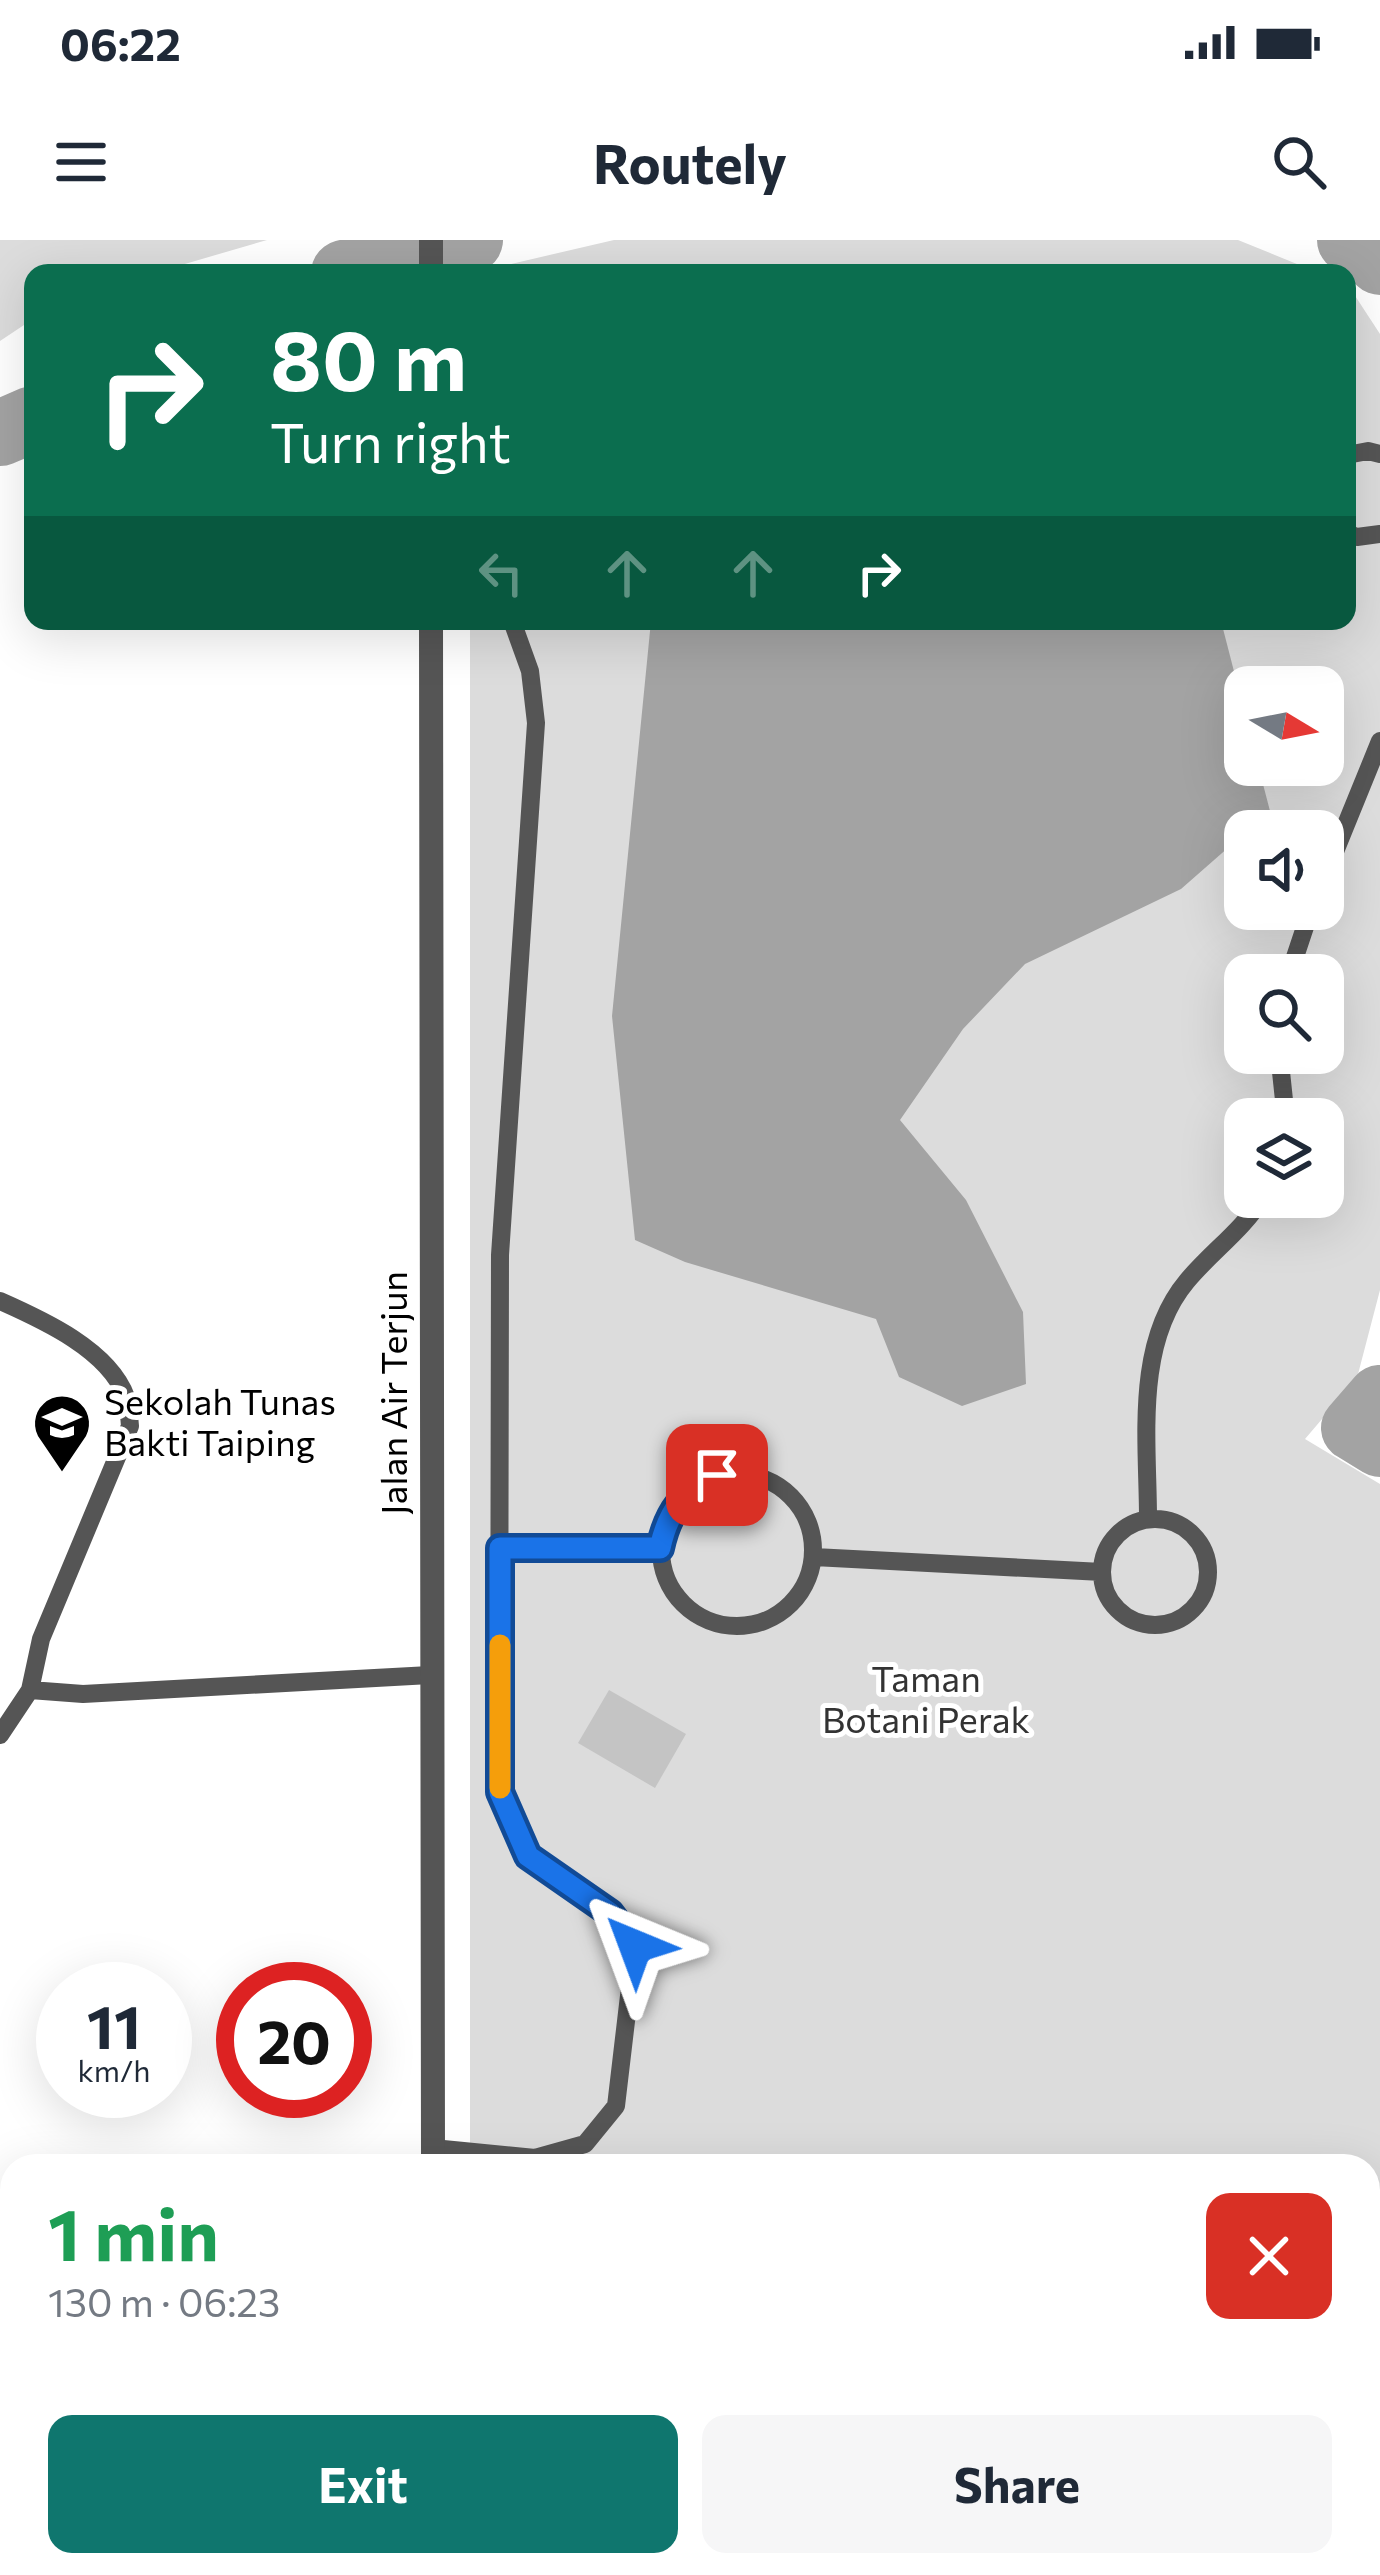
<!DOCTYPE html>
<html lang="en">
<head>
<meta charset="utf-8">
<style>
  :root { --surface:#fff; --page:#f6f6f7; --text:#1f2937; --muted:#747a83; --accent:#0f766e }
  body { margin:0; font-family:Commissioner,sans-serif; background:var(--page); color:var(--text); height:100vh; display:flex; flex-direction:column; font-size:45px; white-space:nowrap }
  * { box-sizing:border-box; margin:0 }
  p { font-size:39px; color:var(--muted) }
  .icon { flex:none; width:66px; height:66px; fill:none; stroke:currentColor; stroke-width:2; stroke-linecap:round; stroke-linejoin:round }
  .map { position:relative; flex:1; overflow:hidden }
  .sheet { position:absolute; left:0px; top:1914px; width:1380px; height:423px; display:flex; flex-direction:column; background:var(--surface); border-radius:36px 36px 0 0; box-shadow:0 12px 48px #0002 }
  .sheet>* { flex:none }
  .hud { position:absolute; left:24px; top:24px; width:1332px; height:366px; border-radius:24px; box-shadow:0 12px 48px #0002; background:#0b6e4f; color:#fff; overflow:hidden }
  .needle { width:78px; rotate:100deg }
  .controls { position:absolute; left:1224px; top:426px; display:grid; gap:24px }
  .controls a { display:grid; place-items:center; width:120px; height:120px; border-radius:24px; background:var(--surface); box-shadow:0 12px 48px #0002; font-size:60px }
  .speed { position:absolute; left:36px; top:1722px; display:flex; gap:24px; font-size:60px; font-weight:700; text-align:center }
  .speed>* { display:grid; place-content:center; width:156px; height:156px; border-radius:50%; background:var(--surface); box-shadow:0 12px 48px #0002; line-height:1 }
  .speed small { font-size:30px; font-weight:400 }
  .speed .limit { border:18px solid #d22; background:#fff; color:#111 }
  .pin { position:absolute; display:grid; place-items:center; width:102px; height:102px; color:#fff; margin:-51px; border-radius:24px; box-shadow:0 6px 18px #0006 }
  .me { position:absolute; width:132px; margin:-66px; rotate:316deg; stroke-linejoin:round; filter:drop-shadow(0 0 9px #0008) }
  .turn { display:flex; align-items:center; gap:42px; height:252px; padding:0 48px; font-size:54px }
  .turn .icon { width:156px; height:156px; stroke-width:2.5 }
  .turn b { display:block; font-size:84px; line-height:102px }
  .lanes { display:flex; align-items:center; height:114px; padding:0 48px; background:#0003; justify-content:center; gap:60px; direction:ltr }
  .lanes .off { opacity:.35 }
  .round { display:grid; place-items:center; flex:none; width:126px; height:126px; border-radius:24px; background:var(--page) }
  .summary { display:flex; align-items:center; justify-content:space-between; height:204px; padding:0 48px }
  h1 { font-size:72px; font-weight:700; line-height:90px; color:#1e9e55 }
  .primary-button { display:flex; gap:24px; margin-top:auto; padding:24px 48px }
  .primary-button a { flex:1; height:138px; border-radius:24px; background:var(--accent); color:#fff; font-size:48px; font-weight:700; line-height:138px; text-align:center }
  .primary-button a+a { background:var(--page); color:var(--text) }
  .status { display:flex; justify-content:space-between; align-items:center; height:84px; padding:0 60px; background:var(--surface); direction:ltr }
  .status svg { height:33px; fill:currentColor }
  header { display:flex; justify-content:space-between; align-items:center; height:156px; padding:0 48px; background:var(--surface); font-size:54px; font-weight:700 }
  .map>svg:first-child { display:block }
</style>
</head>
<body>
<div class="status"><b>06:22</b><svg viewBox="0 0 49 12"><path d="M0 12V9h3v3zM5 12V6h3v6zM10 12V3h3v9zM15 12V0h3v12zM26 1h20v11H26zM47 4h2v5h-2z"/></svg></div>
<header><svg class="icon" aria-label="menu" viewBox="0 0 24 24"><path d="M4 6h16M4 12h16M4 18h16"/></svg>Routely<svg class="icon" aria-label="search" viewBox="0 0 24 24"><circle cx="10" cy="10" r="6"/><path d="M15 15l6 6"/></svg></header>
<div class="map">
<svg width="1380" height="2335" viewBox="0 0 1380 2335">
  <rect width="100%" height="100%" fill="#fff"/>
  <path fill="#dcdcdc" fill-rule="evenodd" d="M 0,0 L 267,0 L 154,33 L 33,33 L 33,79 L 0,101 Z
    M 614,0 L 1238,0 L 1319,33 L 472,33 Z
    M 1348,45 L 1380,94 L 1380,1050 L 1357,1138 L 1305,1199 L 1380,1244 L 1380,2335 L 906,2335 L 891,2325 L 1368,2325 L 1368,1926 L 470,1926 L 470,381 L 1347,381 ZM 1245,447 L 1323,447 L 1323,525 L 1245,525 ZM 1245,591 L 1323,591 L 1323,669 L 1245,669 ZM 1245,735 L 1323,735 L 1323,813 L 1245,813 ZM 1245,879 L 1323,879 L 1323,957 L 1245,957 Z"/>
  <path fill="#a3a3a3" d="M 651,381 L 1221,381 L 1245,474 L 1245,525 L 1258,525 L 1270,571 L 1181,649 L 1025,724 L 963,789 L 900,880 L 966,960 L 1023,1072 L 1026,1144 L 962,1166 L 899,1137 L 876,1079 L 685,1022 L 635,1000 L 612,776 Z"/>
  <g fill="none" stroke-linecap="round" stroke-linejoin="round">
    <path stroke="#a3a3a3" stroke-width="66" d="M 1350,0 L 1363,6 L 1380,22
      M 344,33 L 470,0
      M 0,193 L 33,179
      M 1380,1158 L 1354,1188 L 1380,1204"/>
  </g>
  <path fill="#c4c4c4" d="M 609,1450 L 686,1494 L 655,1548 L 578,1503 Z
    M 144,2325 L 361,2325 L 361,2335 L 136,2335 Z"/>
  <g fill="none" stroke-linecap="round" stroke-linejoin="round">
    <path stroke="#555" stroke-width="18" d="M 1347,215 L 1368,211 L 1380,214
      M 1347,293 L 1357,297 L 1380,294
      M 1323,641 L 1380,501
      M 1289,735 L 1311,669
      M 1279,813 L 1286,879
      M 0,1061 C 43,1080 109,1110 126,1157 C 129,1165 129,1177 130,1186 L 41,1399 L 30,1450
      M661 1310a76 76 0 1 1 152 0a76 76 0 1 1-152 0Z
      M 1148,1278 C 1148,1202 1134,1104 1187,1041 C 1211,1012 1243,990 1263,957
      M1102 1332a53 53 0 1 1 106 0a53 53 0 1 1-106 0Z
      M 500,1308 L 660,1308
      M 814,1317 L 1102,1332
      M 0,1495 L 30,1450 L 83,1454 L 430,1435
      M 433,1908 L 535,1918 L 585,1904 L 616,1866 L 635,1705 L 610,1674 L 528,1615 L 499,1552 L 500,1015 L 536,483 L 530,431 L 512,381
      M 555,2325 L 557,2335"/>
    <path stroke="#555" stroke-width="24" d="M 431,0 L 431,33
      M 431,381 L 433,1926
      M 435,2325 L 435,2335"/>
  </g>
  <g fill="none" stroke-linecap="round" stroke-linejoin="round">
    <defs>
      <path id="route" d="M 635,1706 L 610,1673 L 528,1616 L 500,1552 L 500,1308 L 660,1308 C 668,1271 683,1252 717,1235"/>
    </defs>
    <use href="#route" stroke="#114b97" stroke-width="30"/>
    <use href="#route" stroke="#1a73e8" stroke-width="21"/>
    <path stroke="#f59e0b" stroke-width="21" d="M 500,1548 L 500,1405"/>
  </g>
  <defs>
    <symbol id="school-pin" viewBox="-11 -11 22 30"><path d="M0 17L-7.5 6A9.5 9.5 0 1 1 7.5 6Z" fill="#000" stroke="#fff"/><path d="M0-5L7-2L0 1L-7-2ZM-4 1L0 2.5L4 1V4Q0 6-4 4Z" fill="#fff"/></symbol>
  </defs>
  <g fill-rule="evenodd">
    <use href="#school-pin" x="29" y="1150" width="66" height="90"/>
  </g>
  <g text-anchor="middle" stroke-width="10" stroke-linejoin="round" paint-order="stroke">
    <g font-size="36" fill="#000" stroke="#fff">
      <text transform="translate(394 1153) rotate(-90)" y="13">Jalan Air Terjun</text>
    </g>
    <g font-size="36" fill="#000" stroke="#fff" text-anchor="start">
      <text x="104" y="1175">Sekolah Tunas<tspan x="104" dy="41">Bakti Taiping</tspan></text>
    </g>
    <g font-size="36" fill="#333" stroke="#fff">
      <text x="926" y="1452">Taman<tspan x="926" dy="41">Botani Perak</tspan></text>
    </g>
  </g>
</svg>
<div class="controls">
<a><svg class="needle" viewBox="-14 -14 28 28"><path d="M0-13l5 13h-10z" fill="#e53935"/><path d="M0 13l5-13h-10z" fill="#747a83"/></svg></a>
<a><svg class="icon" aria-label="sound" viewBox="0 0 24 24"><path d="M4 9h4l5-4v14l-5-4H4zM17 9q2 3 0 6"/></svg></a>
<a><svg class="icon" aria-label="search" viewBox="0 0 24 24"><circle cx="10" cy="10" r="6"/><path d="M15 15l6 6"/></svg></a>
<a><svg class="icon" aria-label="layers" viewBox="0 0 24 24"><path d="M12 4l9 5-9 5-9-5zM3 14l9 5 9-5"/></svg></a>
</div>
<div class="speed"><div>11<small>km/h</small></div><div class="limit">20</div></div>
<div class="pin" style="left:717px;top:1235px;background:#d93025"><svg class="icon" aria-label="arrive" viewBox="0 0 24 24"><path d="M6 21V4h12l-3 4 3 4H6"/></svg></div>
<svg class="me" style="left:635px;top:1706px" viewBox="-20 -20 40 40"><path d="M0-17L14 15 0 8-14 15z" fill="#1a73e8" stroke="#fff" stroke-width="4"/></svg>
<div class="hud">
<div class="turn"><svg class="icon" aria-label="right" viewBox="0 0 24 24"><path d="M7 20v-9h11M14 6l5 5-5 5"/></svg><div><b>80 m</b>Turn right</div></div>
<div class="lanes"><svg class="icon off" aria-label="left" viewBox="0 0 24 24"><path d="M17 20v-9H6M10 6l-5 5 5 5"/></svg><svg class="icon off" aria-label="ahead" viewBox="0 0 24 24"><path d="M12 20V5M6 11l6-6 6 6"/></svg><svg class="icon off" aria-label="ahead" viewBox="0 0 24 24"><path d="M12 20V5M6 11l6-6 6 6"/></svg><svg class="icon" aria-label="right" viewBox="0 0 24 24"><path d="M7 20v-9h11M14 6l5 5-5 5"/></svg></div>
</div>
<section class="sheet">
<div class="summary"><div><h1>1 min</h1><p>130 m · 06:23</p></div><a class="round" style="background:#d93025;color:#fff"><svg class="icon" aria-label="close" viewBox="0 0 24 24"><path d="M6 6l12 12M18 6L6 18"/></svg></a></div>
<div class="primary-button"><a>Exit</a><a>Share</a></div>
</section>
</div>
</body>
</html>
